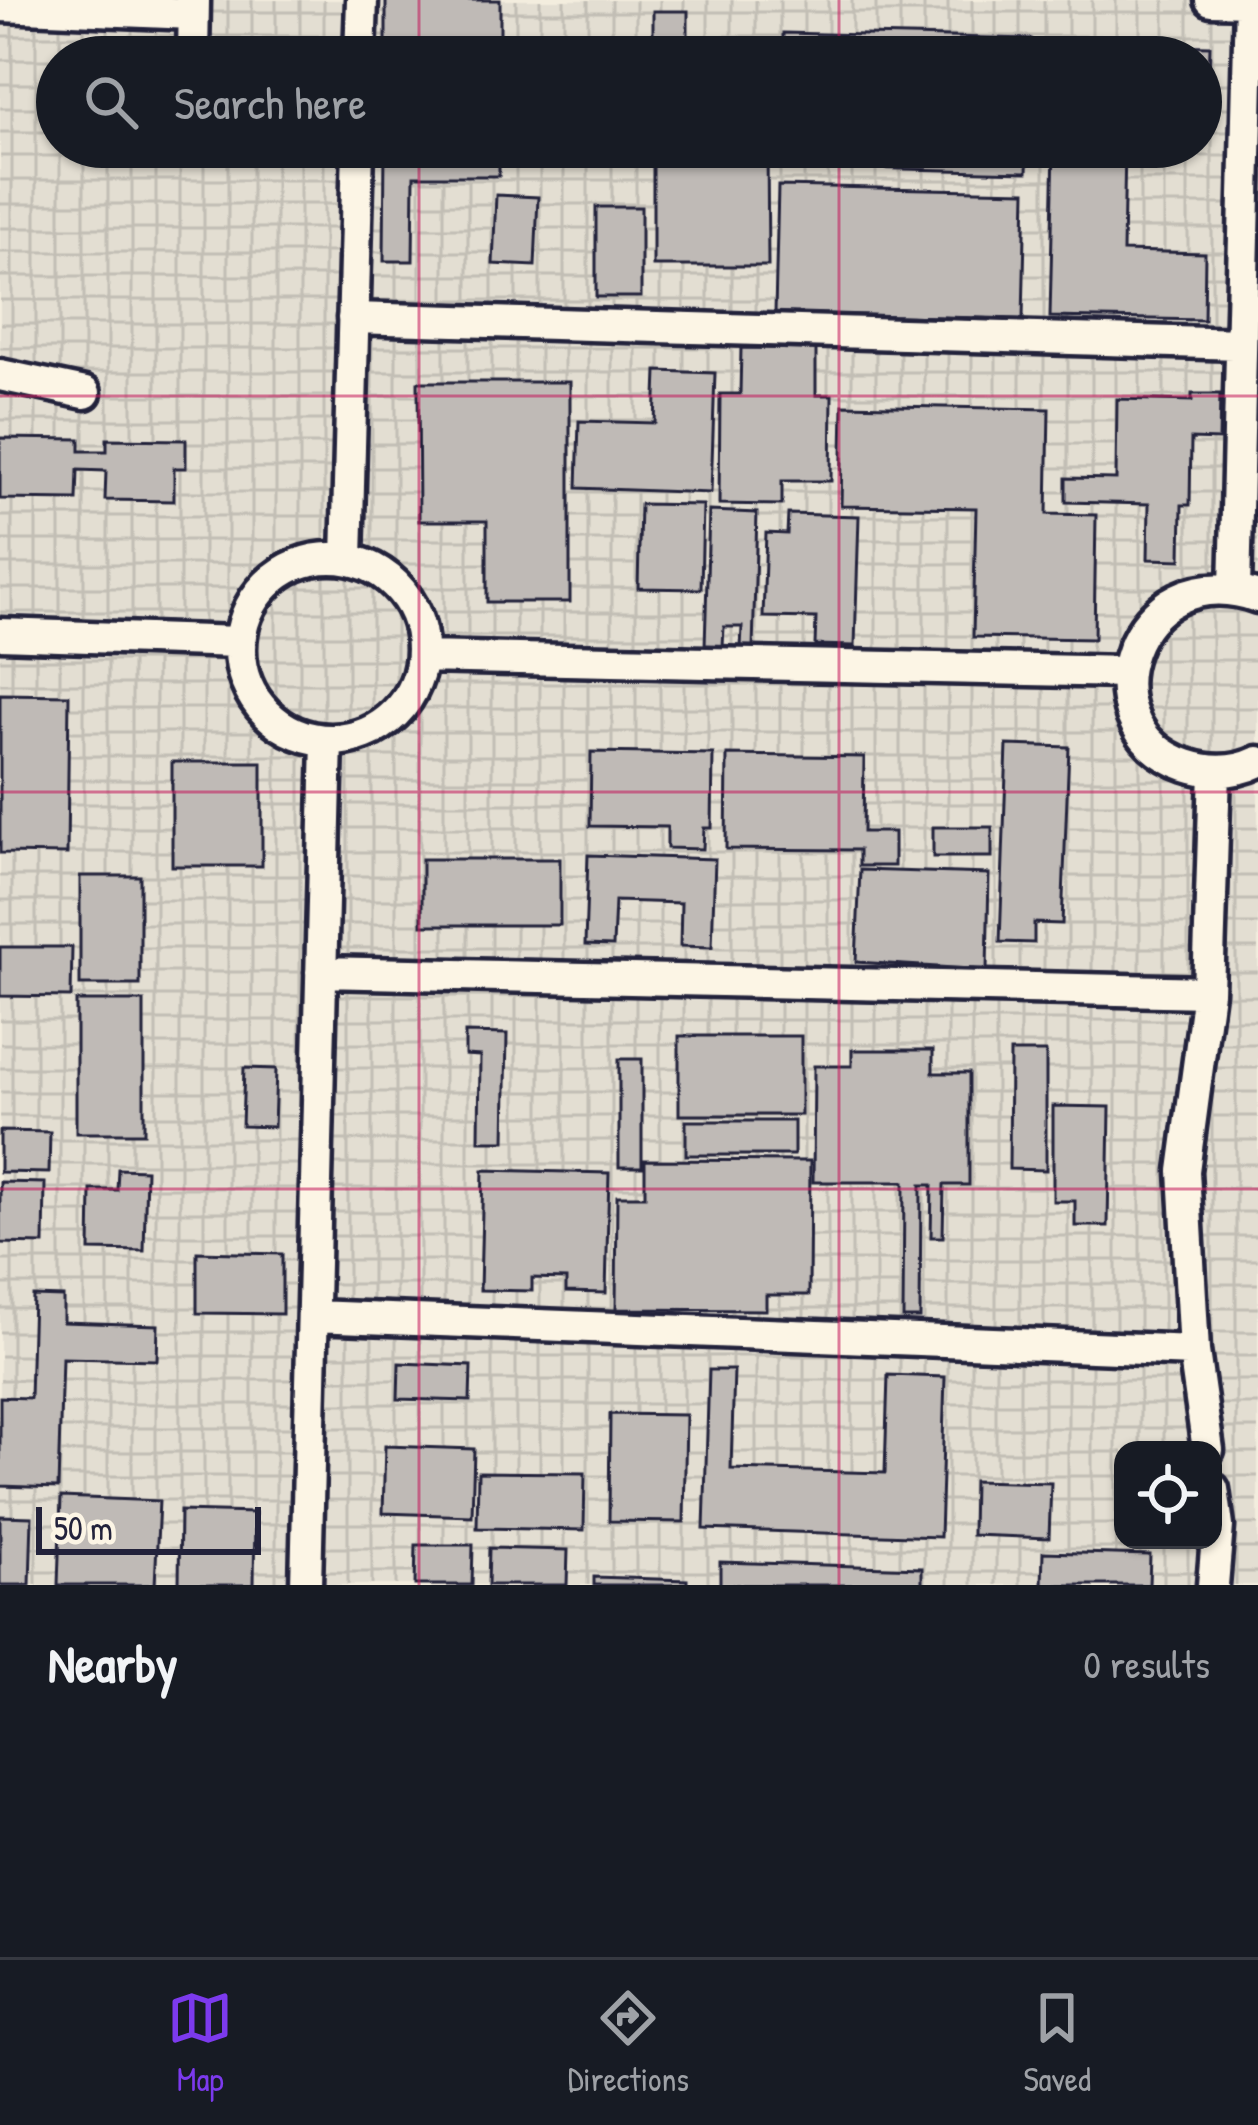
<!DOCTYPE html>
<html lang="en">
<head>
<meta charset="utf-8">
<style>
	body { margin:0; font-family:"Patrick Hand",sans-serif; background:#20242c; color:#f1f3f6 }
	.controls { position:absolute; right:36px; bottom:36px; display:grid; overflow:hidden; border-radius:24px; box-shadow:0 3px 9px #0004 }
	.controls button { width:108px; height:108px; display:grid; place-items:center; padding:0; border:0; border-bottom:3px solid #363941; background:#171b24; color:#f1f3f6; font:60px sans-serif }
	.scale { position:absolute; left:36px; bottom:30px; width:225px; box-sizing:border-box; padding-left:12px; border:6px solid #22223b; border-top:0; font-size:33px; line-height:42px; white-space:nowrap; color:#22223b; -webkit-text-stroke:9px #fcf5e5; paint-order:stroke }
	.list { margin:0; padding:0; list-style:none }
	h2 { display:flex; justify-content:space-between; align-items:center; height:156px; margin:0; padding:0 48px; font-size:51px }
	h2 small { font-size:39px; font-weight:400; color:#9ea1a6 }
	.icon { flex:none; width:66px; height:66px; fill:none; stroke:currentColor; stroke-width:2; stroke-linecap:round; stroke-linejoin:round }
	.map { position:relative; flex:none; width:1258px; height:1585px; overflow:hidden }
	.search { position:absolute; background:#171b24; box-shadow:0 3px 9px #0004; left:36px; right:36px; top:36px; height:132px; display:flex; align-items:center; gap:30px; box-sizing:border-box; padding:0 42px; border-radius:66px; color:#9ea1a6; font-size:45px }
	.sheet { height:372px; background:#171b24 }
	nav { display:flex; justify-content:space-around; align-items:center; box-sizing:border-box; height:168px; border-top:3px solid #363941; background:#171b24; font-size:33px; color:#9ea1a6 }
	nav a { display:grid; justify-items:center; gap:6px }
	nav .on { color:#7c3aed }
	.map>svg:first-child { display:block }
	.industrial { fill:url(#industrial-grid); fill-rule:evenodd }
	.building { fill:#bfbab6; stroke:#22223b; stroke-width:3 }
	.lines { fill:none; stroke-linecap:round; stroke-linejoin:round }
	.street-casing { stroke:#22223b; stroke-width:39 }
	.street { stroke:#fcf5e5; stroke-width:30 }
	.grid { fill:none; stroke:#c2185b; stroke-width:3; stroke-opacity:0.55 }
</style>
</head>
<body>
<div class="map">
<svg width="1258" height="1585" viewBox="0 0 1258 1585">
	<defs>
		<pattern id="industrial-grid" width="8" height="8" patternUnits="userSpaceOnUse" patternTransform="scale(3)"><rect width="8" height="8" fill="#e3ded2"/><path d="M0 4h8M4 0v8" fill="none" stroke="#c2beb5"/></pattern>
	</defs>
	<rect width="100%" height="100%" fill="#f3edde"/>
	<filter id="ink" filterUnits="userSpaceOnUse"><feTurbulence type="fractalNoise" baseFrequency=".00833" numOctaves="2"/><feDisplacementMap in="SourceGraphic" scale="24" xChannelSelector="R" yChannelSelector="G"/><feConvolveMatrix kernelMatrix="1 2 1 2 8 2 1 2 1" color-interpolation-filters="sRGB"/></filter>
	<g filter="url(#ink)">
		<!-- industrial -->
		<path class="industrial" d="M0,0H1258V1585H0ZM57,57H1201V147H57ZM1123,1450H1213V1540H1123Z"/>
		<!-- building -->
		<path class="building" d="M386,0H500V57H386Z
			M653,11H688V57H653Z
			M783,33L1031,39L1030,57H783Z
			M1117,44L1210,46L1208,109H1201V57H1117Z
			M385,147H499V176H414L413,261H384Z
			M653,147H767L768,266H653Z
			M781,147H1028L1027,172L780,166Z
			M1054,147H1125L1123,251L1205,253L1204,320L1050,317Z
			M778,186L1026,191L1023,319L775,313Z
			M496,195L538,197L535,266L493,264Z
			M596,207H641V297H596Z
			M741,348L816,349V395H832L831,481H782V505L719,504L720,394H740Z
			M657,371L715,373L711,493L577,488L579,421L655,423Z
			M418,382H570V602H487V521H419Z
			M1192,394H1220L1219,440L1191,439L1190,505H1182L1181,560L1148,559L1149,504L1066,502V478L1116,479L1117,399L1192,401Z
			M843,405L1049,409L1047,514L1096,515L1094,639L973,637L976,508L841,506Z
			M0,438L80,439V451H107V439L186,440V468H174V501L105,500L106,471L78,470L77,500L0,499Z
			M640,504L703,505L701,589L638,588Z
			M709,511L757,513L753,648H741L742,627H724L723,647H705Z
			M788,514L859,516L855,646L815,645L816,618L763,617L766,533L787,534Z
			M0,694L69,695L67,854L0,853Z
			M1007,745L1069,747L1062,924L1034,923V943L1000,942Z
			M591,752L713,754L712,828H704L703,849L667,848V827L590,826Z
			M727,755L864,757L863,832H894V866H859V850L726,849Z
			M172,762H262V866H172Z
			M933,827H992V857H933Z
			M588,855L715,859L712,947L680,946L681,903L615,901L613,946L585,945Z
			M422,859H560V925H422Z
			M860,870L989,874L987,970L856,962Z
			M80,876H140V985H80Z
			M0,947H72L71,997L0,996Z
			M76,1001H144V1133H76Z
			M465,1033L507,1034L505,1141H479L480,1056L465,1055Z
			M679,1036H801V1115H679Z
			M852,1050H933V1073H969V1185H944L943,1237H931L932,1185H921L920,1318H903L904,1182H813L814,1066H852Z
			M1010,1052H1046V1170L1009,1169Z
			M619,1059H642V1167H619Z
			M244,1068L276,1069L274,1127L242,1126Z
			M1053,1106L1110,1107L1108,1226H1075V1201H1053Z
			M686,1121H794V1155H686Z
			M0,1131L50,1132L49,1173L0,1172Z
			M645,1160L810,1161L809,1295H766V1310L616,1309L617,1196H645Z
			M118,1169L146,1170L144,1251L90,1250L91,1190H117Z
			M483,1170L609,1173L606,1293L566,1292V1279L532,1278V1291L480,1290Z
			M0,1182L45,1183L44,1244L0,1243Z
			M197,1252L282,1254V1314L197,1313Z
			M33,1296L63,1297V1322L158,1325L157,1360L62,1358L58,1488L0,1486V1397L30,1398Z
			M399,1363L471,1366L470,1401L398,1399Z
			M709,1370H734L731,1469L885,1473L888,1375L945,1377L940,1537L704,1529Z
			M610,1414L686,1415L684,1522L609,1521Z
			M385,1446L474,1449L472,1516L383,1513Z
			M478,1472L585,1473L584,1530L477,1528Z
			M973,1481L1051,1483L1049,1538L972,1535Z
			M61,1497L159,1501L155,1585H58Z
			M180,1511L255,1513L254,1585H179Z
			M0,1516L32,1517L30,1585H0Z
			M416,1545H473L472,1585H415Z
			M489,1548L568,1550L567,1585H488Z
			M1043,1552L1150,1555L1149,1585H1042Z
			M720,1562L922,1568V1585H720Z
			M594,1577L687,1580V1585H594Z"/>
		<g class="lines">
			<!-- street casing -->
			<g class="street-casing">
				<path id="street" d="M1211,0L1250,1
					M0,6L193,14
					M193,57L194,0
					M360,57L362,0
					M353,318L1241,344
					M0,375L85,393
					M240 649a91 91 0 1 1 182 0a91 91 0 1 1-182 0Z
					M347,559L358,147
					M1235,589L1250,0
					M1258,597C1131,552 1075,727 1186,765C1210,773 1235,773 1258,762
					M0,634L238,642
					M423,657L1126,672
					M321,972L1208,992
					M313,1316L1194,1351
					M1208,1450L1194,1351L1184,1171L1208,992L1215,771
					M1213,1489L1218,1526L1213,1585
					M306,1585L327,740"/>
			</g>
			<!-- street -->
			<use href="#street" class="street"/>
		</g>
	</g>
	<!-- grid -->
	<path class="grid" d="M419,0V57M839,0V57M419,147V1585M839,147V1585M0,396H1258M0,792H1258M0,1189H1258"/>
</svg>
<div class="controls">
<button><svg class="icon" aria-label="locate" viewBox="0 0 24 24"><circle cx="12" cy="12" r="6"/><path d="M12 2v4M12 18v4M2 12h4M18 12h4"/></svg></button>
</div>
<div class="scale">50 m</div>
<div class="search"><svg class="icon" aria-label="search" viewBox="0 0 24 24"><circle cx="10" cy="10" r="6"/><path d="M15 15l6 6"/></svg>Search here</div>
</div>
<section class="sheet">
<h2>Nearby<small>0 results</small></h2>
<ul class="list">
</ul>
</section>
<nav>
<a class="on"><svg class="icon" aria-label="map" viewBox="0 0 24 24"><path d="M3 6l6-2 6 2 6-2v14l-6 2-6-2-6 2zM9 4v14M15 6v14"/></svg>Map</a>
<a><svg class="icon" aria-label="directions" viewBox="0 0 24 24"><path d="M12 3l9 9-9 9-9-9zM9 14v-3h6M13 9l2 2-2 2"/></svg>Directions</a>
<a><svg class="icon" aria-label="saved" viewBox="0 0 24 24"><path d="M7 4h10v16l-5-4-5 4z"/></svg>Saved</a>
</nav>
</body>
</html>
